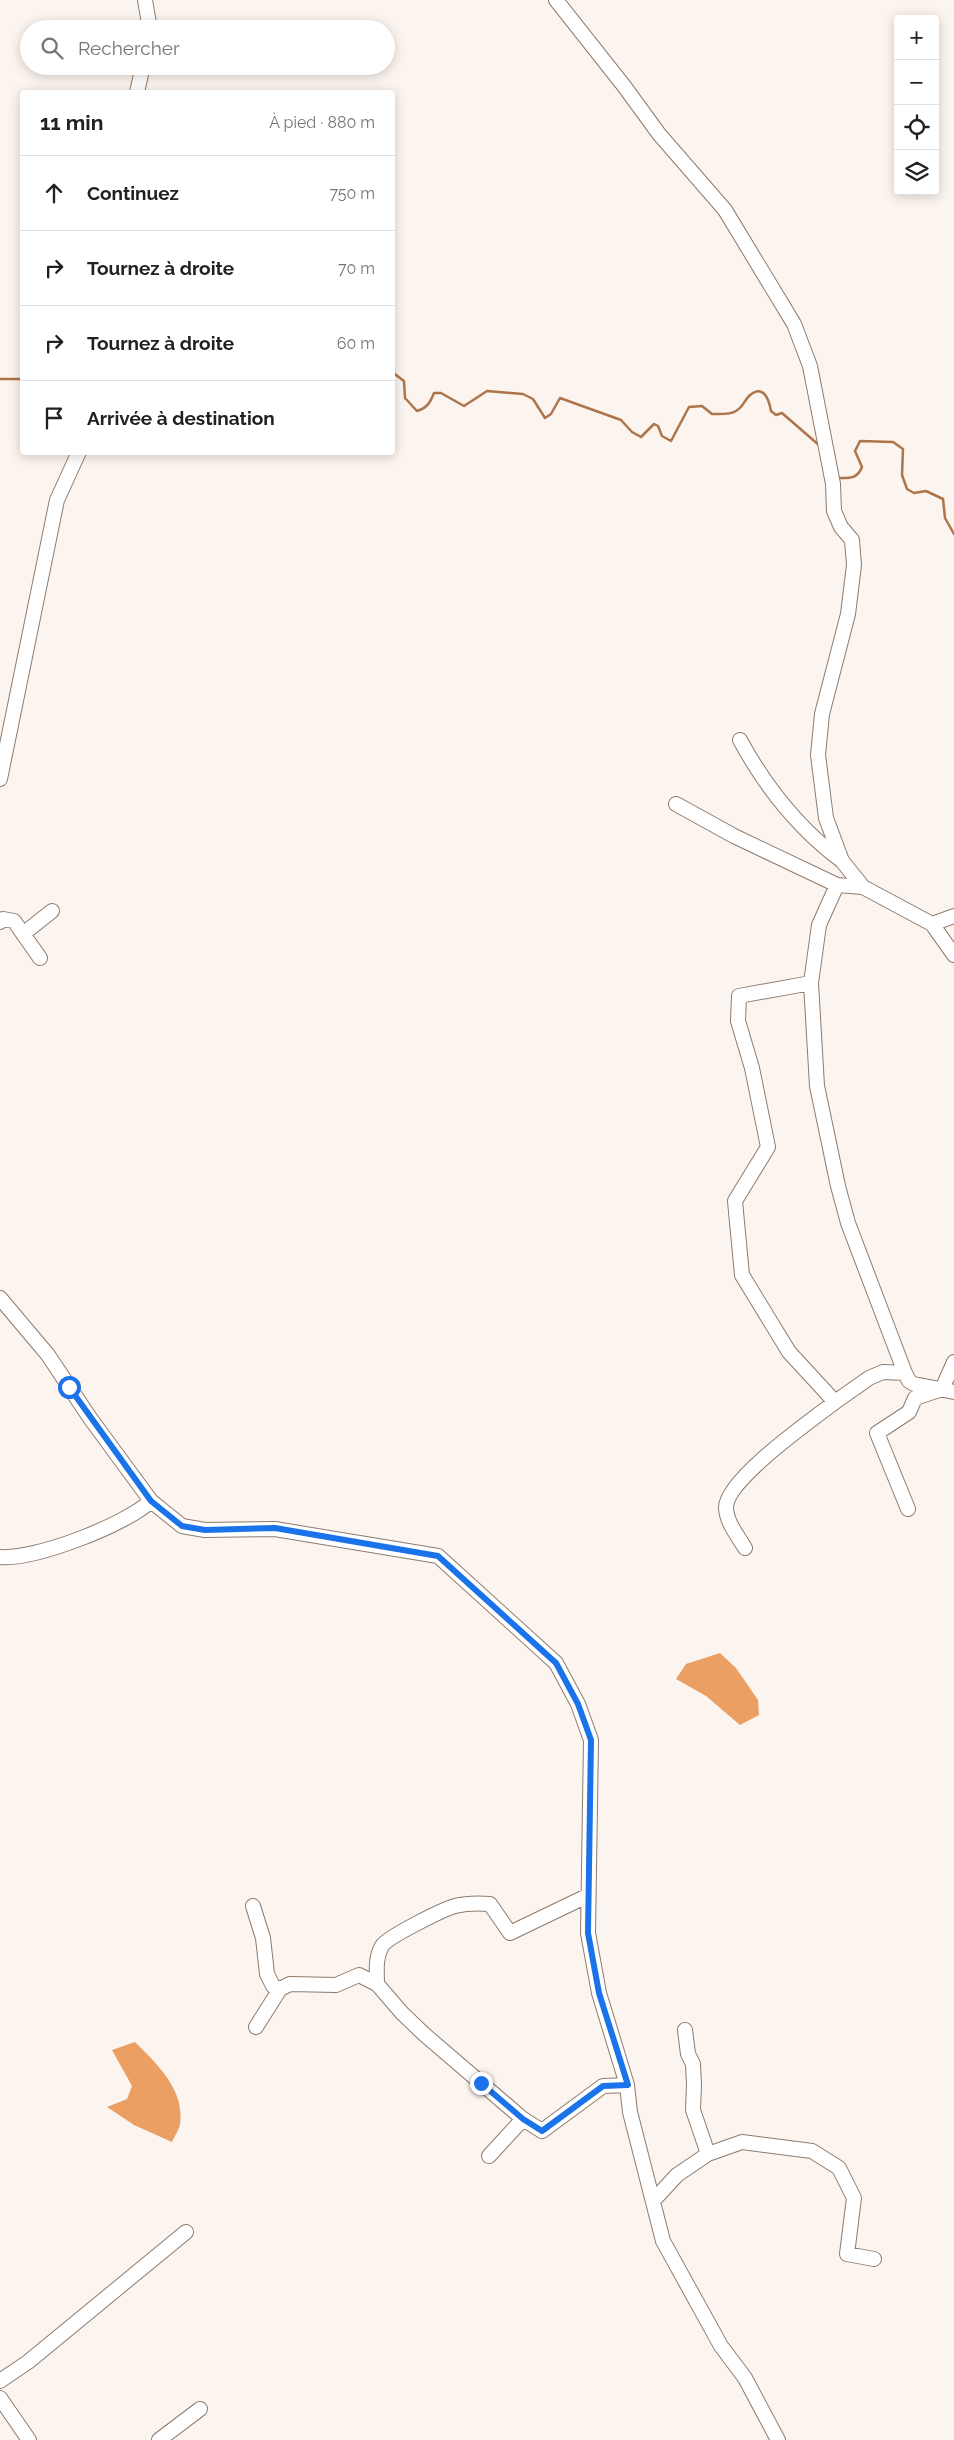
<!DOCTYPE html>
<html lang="fr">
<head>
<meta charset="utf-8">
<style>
	body { margin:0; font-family:Raleway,sans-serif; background:#f2f2f2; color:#202124 }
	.controls { position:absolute; right:15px; top:15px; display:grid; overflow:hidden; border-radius:5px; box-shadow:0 2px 12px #0003 }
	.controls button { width:45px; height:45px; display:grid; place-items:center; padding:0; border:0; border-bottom:1px solid #e0e0e0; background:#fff; color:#202124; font:25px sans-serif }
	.stop { position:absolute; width:15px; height:15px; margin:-11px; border:4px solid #1a73e8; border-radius:50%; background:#fff }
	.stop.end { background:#1a73e8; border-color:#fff; box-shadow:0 1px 5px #0008 }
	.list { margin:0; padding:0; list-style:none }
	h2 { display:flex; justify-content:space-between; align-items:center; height:65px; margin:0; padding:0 20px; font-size:21px }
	h2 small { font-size:16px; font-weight:400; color:#757577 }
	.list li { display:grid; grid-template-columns:32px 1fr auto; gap:15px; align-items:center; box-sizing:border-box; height:75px; padding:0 20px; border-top:1px solid #e0e0e0 }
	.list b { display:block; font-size:19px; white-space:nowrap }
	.list em { font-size:16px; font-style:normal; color:#757577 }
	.icon { flex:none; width:28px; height:28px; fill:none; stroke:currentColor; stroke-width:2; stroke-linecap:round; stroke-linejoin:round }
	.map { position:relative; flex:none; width:954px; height:2440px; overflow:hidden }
	.search { position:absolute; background:#fff; box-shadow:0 2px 12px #0003; left:20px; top:20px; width:375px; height:55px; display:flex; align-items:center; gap:12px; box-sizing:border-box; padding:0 18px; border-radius:28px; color:#757577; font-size:19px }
	.panel { position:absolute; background:#fff; box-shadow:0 2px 12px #0003; left:20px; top:90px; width:375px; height:365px; border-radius:5px }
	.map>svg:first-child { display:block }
	.forest { fill:#ec9f63 }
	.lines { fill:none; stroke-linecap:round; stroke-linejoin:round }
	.stream { stroke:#ae754a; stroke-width:2.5 }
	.minor-casing { stroke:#8e7b6d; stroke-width:16 }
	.minor { stroke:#fff; stroke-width:14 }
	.route { stroke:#1a73e8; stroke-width:6 }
</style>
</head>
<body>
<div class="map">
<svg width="954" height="2440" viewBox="0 0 954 2440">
	<rect width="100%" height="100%" fill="#fcf4ee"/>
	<!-- forest -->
	<path class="forest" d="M720,1653L736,1668L758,1700L759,1715L740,1725L706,1696L676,1679L686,1664Z
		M135,2042C157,2064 185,2090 180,2124C179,2130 174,2137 172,2142L134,2125L107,2107L127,2099L132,2086L112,2050Z"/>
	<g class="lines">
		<!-- stream -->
		<path class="stream" d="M392,372L404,381L405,398L417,411C427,408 430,403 434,393H441L464,406L487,391L523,394L533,399L545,418L551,414L560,398L621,420L632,432L641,437L654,424L658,426L662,436L671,441L689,407L702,406L712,414C719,414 730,415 736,411C743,407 744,401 749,396C763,383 769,399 771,411L776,415L782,413L820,446
			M0,379H22
			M836,478C848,478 857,480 862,467L855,451L860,441L893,442L903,449L902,475L907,489L914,493L926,491L943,499L945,518L954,534"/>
		<!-- minor casing -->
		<g class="minor-casing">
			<path id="minor" d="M145,0L150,29
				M556,0L624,86L659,134L725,210L794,324L810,366L833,484L834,511L841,527L852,540L854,565L848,614L822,714L818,755L826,818L842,861L863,887L932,924L954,955
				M137,92L143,66
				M740,740C765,786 799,829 842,861
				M0,779L57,500L79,452
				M676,804L734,836L837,885L863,887
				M0,922L3,919L14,921L40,958
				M932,924L954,916
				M23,934L52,911
				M811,983L739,996L738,1021L752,1068L768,1147L735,1201L742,1275L789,1352L835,1402L869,1378L883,1372L905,1373L848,1223L838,1186L817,1086L811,983L819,925L837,885
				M0,1298L48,1355L90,1418L151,1501L182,1526L205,1530L275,1529L438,1556L556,1663L578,1704L591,1740L588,1933L599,1993L627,2085L630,2112L663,2241L721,2346L745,2378L778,2440
				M905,1373L909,1381L914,1384L954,1392
				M908,1509L877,1433L909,1412L915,1398L942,1389L954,1362
				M745,1548C738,1536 726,1522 726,1507C727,1479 812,1420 835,1402
				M0,1557C35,1560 125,1525 151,1501
				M253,1906L263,1938L267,1974L273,1986L280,1989
				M377,1984C377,1971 375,1958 382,1946C387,1937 444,1909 455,1906C467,1903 479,1903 490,1904L510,1933L587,1896
				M256,2027L280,1989L290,1984L336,1985L359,1975L377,1984L402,2013L425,2035L523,2119L542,2131L603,2086L627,2085
				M685,2030L688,2054L693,2064L694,2085L693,2110L708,2154
				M489,2156L523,2119
				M653,2201L677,2175L708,2154L742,2142L812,2151L839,2168L854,2198L847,2254L874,2259
				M0,2381L28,2362L186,2232
				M0,2398L29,2440
				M159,2440L200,2409"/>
		</g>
		<!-- minor -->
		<use href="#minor" class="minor"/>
	</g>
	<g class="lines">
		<!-- route -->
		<path class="route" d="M69,1387L151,1501L182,1526L205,1530L275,1528L438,1556L556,1663L578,1704L591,1740L588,1933L599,1993L628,2085L603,2086L542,2131L523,2119L481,2083"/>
	</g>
</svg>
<div class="controls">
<button>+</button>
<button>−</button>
<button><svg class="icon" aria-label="locate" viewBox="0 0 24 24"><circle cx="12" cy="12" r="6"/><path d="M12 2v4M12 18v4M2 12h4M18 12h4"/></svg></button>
<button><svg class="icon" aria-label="layers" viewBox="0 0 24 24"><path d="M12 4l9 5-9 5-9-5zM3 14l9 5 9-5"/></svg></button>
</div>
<div class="stop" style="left:69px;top:1387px"></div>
<div class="stop end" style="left:481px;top:2083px"></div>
<div class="search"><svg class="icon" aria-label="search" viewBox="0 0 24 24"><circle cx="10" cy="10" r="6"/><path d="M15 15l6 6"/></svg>Rechercher</div>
<section class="panel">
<h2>11 min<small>À pied · 880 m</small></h2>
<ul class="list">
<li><svg class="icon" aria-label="ahead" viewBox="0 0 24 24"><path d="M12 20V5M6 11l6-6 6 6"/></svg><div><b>Continuez</b></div><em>750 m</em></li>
<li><svg class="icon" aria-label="right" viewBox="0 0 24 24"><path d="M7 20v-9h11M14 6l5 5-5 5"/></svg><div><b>Tournez à droite</b></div><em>70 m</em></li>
<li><svg class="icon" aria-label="right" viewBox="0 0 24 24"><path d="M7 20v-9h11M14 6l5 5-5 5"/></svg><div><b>Tournez à droite</b></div><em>60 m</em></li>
<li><svg class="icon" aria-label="arrive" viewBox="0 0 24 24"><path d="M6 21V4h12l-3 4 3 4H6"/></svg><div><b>Arrivée à destination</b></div></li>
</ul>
</section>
</div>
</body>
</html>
